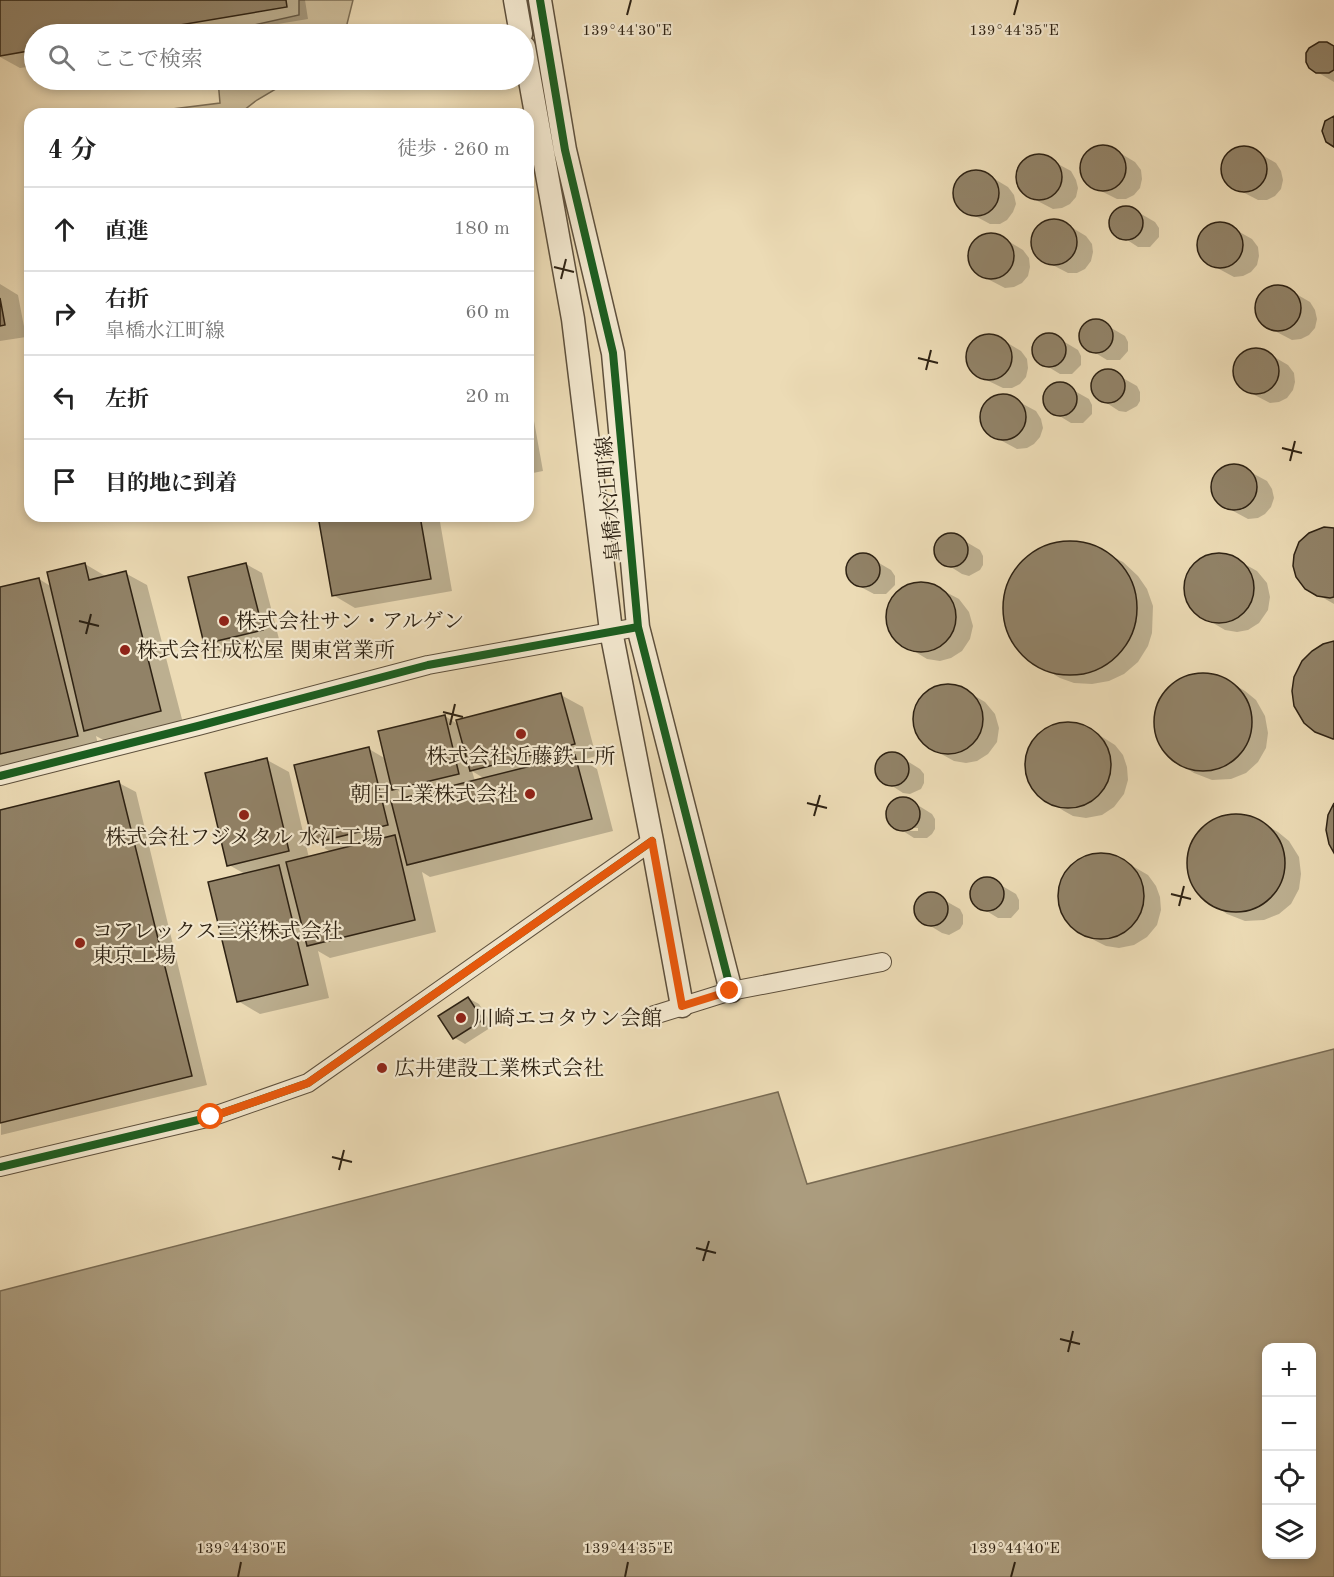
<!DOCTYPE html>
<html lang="ja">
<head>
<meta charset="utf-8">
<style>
	body { margin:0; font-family:"Old Standard TT","Noto Serif JP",serif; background:#f2f2f2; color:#222 }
	.controls { position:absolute; right:18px; bottom:18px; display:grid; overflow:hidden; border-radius:12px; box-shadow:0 3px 9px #0003 }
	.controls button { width:54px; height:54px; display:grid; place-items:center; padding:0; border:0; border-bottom:2px solid #e0e0e0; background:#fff; color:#222; font:30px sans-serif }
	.stop { position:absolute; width:18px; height:18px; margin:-14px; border:4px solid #ea580c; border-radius:50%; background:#fff }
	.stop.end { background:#ea580c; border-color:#fff; box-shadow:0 2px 6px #0008 }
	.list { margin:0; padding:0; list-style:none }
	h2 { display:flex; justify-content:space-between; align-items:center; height:78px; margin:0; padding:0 24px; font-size:26px }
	h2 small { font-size:20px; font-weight:400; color:#767676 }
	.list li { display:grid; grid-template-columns:39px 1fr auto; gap:18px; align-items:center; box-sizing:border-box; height:84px; padding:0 24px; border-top:2px solid #e0e0e0 }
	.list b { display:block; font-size:22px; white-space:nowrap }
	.list p { margin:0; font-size:20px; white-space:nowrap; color:#767676 }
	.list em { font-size:20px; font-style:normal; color:#767676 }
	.icon { flex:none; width:33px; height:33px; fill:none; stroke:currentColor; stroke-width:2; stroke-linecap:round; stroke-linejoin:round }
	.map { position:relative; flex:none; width:1334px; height:1577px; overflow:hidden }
	.search { position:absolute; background:#fff; box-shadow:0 3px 9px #0003; left:24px; top:24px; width:510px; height:66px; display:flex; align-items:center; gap:15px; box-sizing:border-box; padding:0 21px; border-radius:33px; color:#767676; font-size:22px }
	.panel { position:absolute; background:#fff; box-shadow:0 3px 9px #0003; left:24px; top:108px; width:510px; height:414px; border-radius:18px }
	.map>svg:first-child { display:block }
	.green { fill:#ccbc99; stroke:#7d6f56; stroke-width:1.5 }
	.water { fill:#ab9c7e; stroke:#796b53; stroke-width:1.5; fill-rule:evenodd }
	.shadow { fill:#0003; fill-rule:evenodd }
	.building { fill:#918267; stroke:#2e2213; stroke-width:1.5 }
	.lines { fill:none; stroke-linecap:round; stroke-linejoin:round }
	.minor-casing { stroke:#5e503c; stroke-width:20 }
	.tertiary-casing { stroke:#5e503c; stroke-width:25 }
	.minor { stroke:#f3e8cf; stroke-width:18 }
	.tertiary { stroke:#f3e8cf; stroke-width:22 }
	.cycleway-casing { stroke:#f3e8cf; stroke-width:11 }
	.cycleway { stroke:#1b5e20; stroke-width:8 }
	.route { stroke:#ea580c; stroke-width:8 }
	.ticks { fill:none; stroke:#2e2213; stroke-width:2 }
	.poi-dot { fill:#8f2418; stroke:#f3e8cf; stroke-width:2 }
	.labels { text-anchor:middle; stroke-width:4.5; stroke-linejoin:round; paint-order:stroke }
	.street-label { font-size:21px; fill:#2e2213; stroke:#f3e8cf }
	.poi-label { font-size:21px; fill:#2e2213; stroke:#f3e8cf; text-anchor:start }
	.ticks-label { font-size:15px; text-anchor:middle; fill:#2e2213; stroke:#f3e8cf; stroke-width:4.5; stroke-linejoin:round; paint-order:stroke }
</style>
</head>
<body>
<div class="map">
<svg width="1334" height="1577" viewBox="0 0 1334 1577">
	<rect width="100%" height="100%" fill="#ecdbb5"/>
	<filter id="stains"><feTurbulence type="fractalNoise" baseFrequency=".00333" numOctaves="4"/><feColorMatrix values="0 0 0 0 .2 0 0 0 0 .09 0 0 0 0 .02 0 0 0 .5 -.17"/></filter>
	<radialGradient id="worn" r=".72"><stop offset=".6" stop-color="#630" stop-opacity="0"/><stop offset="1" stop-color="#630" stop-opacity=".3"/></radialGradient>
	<!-- green -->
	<path class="green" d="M299,0H353L345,32L342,34H214L299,15Z
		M218,80H291L257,100L239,114H132L220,103Z"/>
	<!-- water -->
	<path class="water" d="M1334,1049V1577H0V1291L778,1092L807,1184ZM1266,1348H1312V1554H1266Z"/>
	<!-- shadow -->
	<path class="shadow" d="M0,0H305L308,19L218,34H34V66L20,68L0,57Z
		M1334,48V82L1317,72Z
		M1102,146L1110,147L1135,162L1141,170L1142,179L1140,188L1134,195L1126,199H1117L1091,186L1084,178L1081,169L1087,154L1092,149Z
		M1242,147L1250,148L1276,163L1281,171L1283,180L1281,189L1275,196L1267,200H1258L1231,186L1225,179L1222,170L1223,162L1233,150Z
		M1037,156L1045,157L1071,171L1076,180L1078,188L1076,197L1070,204L1062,208L1053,209L1026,195L1019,187L1017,179L1018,171L1028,159Z
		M975,171L983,172L1008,187L1014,195L1016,204L1013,212L1007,220L1000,224H990L964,210L957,203L955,194L956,186L960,179L965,174Z
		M1123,208H1131L1155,222L1159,228V237L1150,247H1138L1115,232L1112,226V218L1118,210Z
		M1052,220L1061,221L1086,236L1092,244L1093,252L1091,261L1085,269L1077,273H1068L1041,259L1035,252L1032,243L1033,235L1043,223Z
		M1218,224L1227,225L1252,239L1258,247L1259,256L1257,265L1251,272L1243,276L1234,277L1208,263L1201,255L1198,247L1199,239L1209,227Z
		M989,235H998L1023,250L1029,258L1030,267L1028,276L1022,283L1014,287L1005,288L978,274L972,266L969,258L970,250L980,238Z
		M0,284L18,295L26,337L0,341Z
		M1276,287H1284L1310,302L1315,310L1317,319L1315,328L1309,335L1301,339L1292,340L1265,326L1258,318L1256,310L1257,301L1266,290Z
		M1101,322L1125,336L1128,342V351L1120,360H1107L1084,346L1081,340L1082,332L1088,324Z
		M987,335L996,336L1021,351L1027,359L1028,368L1026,377L1020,384L1012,388H1003L976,375L970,367L967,359L968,350L972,343L978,338Z
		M1046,335H1053L1078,350L1081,356V365L1072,374H1060L1037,360L1034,354V345L1041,337Z
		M1254,349L1262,350L1288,365L1294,373L1295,382L1293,390L1287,398L1279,402L1270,403L1243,389L1237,381L1234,372L1235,364L1245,352Z
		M1105,372H1112L1137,386L1140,392V401L1137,406L1126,412L1119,411L1096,396L1093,386L1096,377Z
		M1057,384L1064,385L1089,399L1092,405V414L1083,423H1071L1048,409L1045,403V394L1052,387Z
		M1002,395L1010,397L1036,411L1041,419L1043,428L1040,437L1034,444L1027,448L1017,449L991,435L984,427L982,418L983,411L992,398Z
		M528,418L534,421L543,471L528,474Z
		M1233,466L1241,467L1267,481L1272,489L1274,498L1271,507L1265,514L1258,518L1248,519L1222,505L1215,497L1213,489L1214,481L1223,469Z
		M319,516H439L452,591L355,608L333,595Z
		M1334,529V604L1306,588Z
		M948,535L956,536L980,550L983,556V565L980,570L969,576L962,574L940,560L936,549L939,541Z
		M1069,542L1088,544L1123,562L1138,576L1147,589L1153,606L1152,633L1148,646L1138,662L1124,674L1109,681L1092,684L1074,683L1060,678L1028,659L1018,648L1006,624L1005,597L1013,575L1032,554L1055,544Z
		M1214,554L1226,555L1239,561L1257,571L1267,583L1270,597L1268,610L1259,623L1248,630L1237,632L1225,630L1196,613L1188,602L1185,592L1186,581L1191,569L1200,560Z
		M867,556L891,570L895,576V585L886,594H874L857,585L848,574V565L854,558Z
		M85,564L107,577L125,573L147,585L183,723L107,742L96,736L99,748L0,771V588L39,579L52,587Z
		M246,564L262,573L279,639L222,653L206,643Z
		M917,583H928L942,590L959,599L969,612L973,626L970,639L962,651L951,658L940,661L927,659L899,642L890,631L887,620L888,609L893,597L902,588Z
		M1196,675H1211L1228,681L1245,691L1256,700L1265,716L1268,733L1266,748L1258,762L1246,773L1231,779L1212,780L1194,773L1177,763L1167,754L1157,737L1155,723L1157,709L1164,694L1174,684L1185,678Z
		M943,686H955L968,692L985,702L995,714L999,728L997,742L988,754L977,761L966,763L954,761L925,745L917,734L914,723V712L920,700L929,691Z
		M561,695L583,707L596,756L582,760L597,769L613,831L430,877L422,872L436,932L330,958L318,951L329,998L260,1014L238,1001L245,874L229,865L267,760L289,772L309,858L331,852L314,842L369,749L386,759L445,716L459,725ZM472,771L485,779L475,781ZM398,791L409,798L400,800Z
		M1069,723L1085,726L1115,745L1123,755L1127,767L1128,780L1124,794L1114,807L1102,815L1086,818L1073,816L1064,811L1038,794L1028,778L1026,766L1028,754L1033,743L1039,735L1057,725Z
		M889,754H896L920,769L924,774V783L921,789L910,794L903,793L880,778L877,768L880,760Z
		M119,783L136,792L207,1085L1,1135L0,812Z
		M900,799H908L932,814L935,819V829L932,834L927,838H914L892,824L888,818L889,809L895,801ZM903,828H918V831H903Z
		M1229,816H1244L1261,822L1278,832L1289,841L1299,857L1301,874L1299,889L1291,904L1279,914L1264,920L1245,921L1227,914L1200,895L1190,878L1188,865L1190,850L1197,835L1207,825L1219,819Z
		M1102,853L1117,857L1148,875L1156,886L1160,897L1161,910L1157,925L1147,937L1134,945L1119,948L1106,946L1096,941L1079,932L1065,918L1061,908L1059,896L1061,884L1065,873L1080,859Z
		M992,880L1016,894L1019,900V909L1011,918H998L975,904L973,898V890L979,882Z
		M928,894L935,895L960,909L963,915V924L960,929L949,935L942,933L919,919L916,908L919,900Z
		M468,998L479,1004L493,1026L465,1044L455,1038Z"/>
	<!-- building -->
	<path class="building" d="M0,0H286L287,7L126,34H34V50L0,56Z
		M1319,42H1327L1334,46V70L1329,73H1316L1309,68L1306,62V53L1309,48Z
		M1334,116V147L1326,142L1322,131L1325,121Z
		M1080 168a23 23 0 1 1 46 0a23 23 0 1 1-46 0Z
		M1221 169a23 23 0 1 1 46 0a23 23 0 1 1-46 0Z
		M1016 177a23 23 0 1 1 46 0a23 23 0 1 1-46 0Z
		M953 193a23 23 0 1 1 46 0a23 23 0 1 1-46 0Z
		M1109 223a17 17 0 1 1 34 0a17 17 0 1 1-34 0Z
		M1031 242a23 23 0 1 1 46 0a23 23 0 1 1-46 0Z
		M1197 245a23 23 0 1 1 46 0a23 23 0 1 1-46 0Z
		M968 256a23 23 0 1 1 46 0a23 23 0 1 1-46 0Z
		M1255 308a23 23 0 1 1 46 0a23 23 0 1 1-46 0Z
		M0,298L5,325L0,326Z
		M1079 336a17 17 0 1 1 34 0a17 17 0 1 1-34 0Z
		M1032 350a17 17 0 1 1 34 0a17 17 0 1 1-34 0Z
		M966 357a23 23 0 1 1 46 0a23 23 0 1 1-46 0Z
		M1233 371a23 23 0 1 1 46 0a23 23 0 1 1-46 0Z
		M1091 386a17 17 0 1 1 34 0a17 17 0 1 1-34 0Z
		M1043 399a17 17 0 1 1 34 0a17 17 0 1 1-34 0Z
		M980 417a23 23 0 1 1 46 0a23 23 0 1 1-46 0Z
		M1211 487a23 23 0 1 1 46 0a23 23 0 1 1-46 0Z
		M318,516H420L431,579L332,596Z
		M1324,527L1334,528V597L1330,598L1317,596L1305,589L1296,577L1293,566L1294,555L1299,542L1309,533Z
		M934 550a17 17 0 1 1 34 0a17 17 0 1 1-34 0Z
		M1003 608a67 67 0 1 1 134 0a67 67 0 1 1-134 0Z
		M1184 588a35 35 0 1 1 70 0a35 35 0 1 1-70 0Z
		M846 570a17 17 0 1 1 34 0a17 17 0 1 1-34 0Z
		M85,563L89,580L126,571L161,711L84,731L47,572Z
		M246,563L263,630L204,644L188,577Z
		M39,578L78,736L0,754V587Z
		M886 617a35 35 0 1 1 70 0a35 35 0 1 1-70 0Z
		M1334,641V739H1333L1315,732L1304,723L1294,706L1292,691L1294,677L1302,661L1312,651L1323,644Z
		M1154 722a49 49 0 1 1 98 0a49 49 0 1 1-98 0Z
		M913 719a35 35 0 1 1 70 0a35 35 0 1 1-70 0Z
		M561,693L575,744L470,771L456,720Z
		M445,715L459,774L392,790L378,731Z
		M1025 765a43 43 0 1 1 86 0a43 43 0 1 1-86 0Z
		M369,747L388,825L313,843L294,765Z
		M875 769a17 17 0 1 1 34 0a17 17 0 1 1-34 0Z
		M575,755L592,819L407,865L391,801Z
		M267,758L289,851L227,866L205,773Z
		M119,781L192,1076L0,1123V810Z
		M886 814a17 17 0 1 1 34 0a17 17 0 1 1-34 0Z
		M1334,803V853L1329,844L1326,830L1328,815Z
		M1187 863a49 49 0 1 1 98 0a49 49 0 1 1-98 0Z
		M395,835L415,920L307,946L286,862Z
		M1058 896a43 43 0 1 1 86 0a43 43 0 1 1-86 0Z
		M279,865L308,985L237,1002L208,882Z
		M970 894a17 17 0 1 1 34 0a17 17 0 1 1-34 0Z
		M914 909a17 17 0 1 1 34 0a17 17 0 1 1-34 0Z
		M468,997L483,1020L453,1039L438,1016Z"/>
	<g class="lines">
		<!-- minor casing -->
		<g class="minor-casing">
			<path id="minor" d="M0,776L198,726L428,665L638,627
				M651,1016L731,991L882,962
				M0,1167L211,1117L308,1083L652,841"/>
		</g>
		<!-- tertiary casing -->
		<g class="tertiary-casing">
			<path id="tertiary" d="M515,0L521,34
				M540,0L565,150L613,353L638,627L731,991
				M524,47L573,319L611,631L652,841L682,1006"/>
		</g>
		<!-- minor -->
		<use href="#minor" class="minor"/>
		<!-- tertiary -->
		<use href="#tertiary" class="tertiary"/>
		<!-- cycleway casing -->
		<g class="cycleway-casing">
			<path id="cycleway" d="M540,0L565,150L613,353L638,627L731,991
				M0,776L198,726L428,665L638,627
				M0,1167L211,1117L308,1083L652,841"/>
		</g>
		<!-- cycleway -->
		<use href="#cycleway" class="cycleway"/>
	</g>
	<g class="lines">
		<!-- route -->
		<path class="route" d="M211,1117L308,1083L652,841L682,1006L730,991"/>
	</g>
	<!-- ticks -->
	<path class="ticks" d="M627,15L631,0M1014,15L1018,0M554,267L574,272M561,279L566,259M918,358L938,363M926,370L931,350M1282,448L1302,453M1290,461L1295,441M79,621L99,626M86,634L91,614M443,712L463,717M450,725L455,704M807,803L827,808M814,816L820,795M1171,894L1191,899M1179,906L1184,886M332,1157L352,1162M339,1170L344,1150M696,1248L716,1253M703,1261L709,1241M1060,1339L1080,1344M1068,1352L1073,1331M238,1577L241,1562M625,1577L628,1562M1011,1577L1015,1562"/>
	<!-- markers -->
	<g class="poi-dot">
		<circle cx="224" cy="621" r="6"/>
		<circle cx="125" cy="650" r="6"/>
		<circle cx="521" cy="734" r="6"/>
		<circle cx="530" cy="794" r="6"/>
		<circle cx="244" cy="815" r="6"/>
		<circle cx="80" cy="943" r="6"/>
		<circle cx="461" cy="1018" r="6"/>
		<circle cx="382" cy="1068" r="6"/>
	</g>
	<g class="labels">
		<!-- street labels -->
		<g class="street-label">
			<text transform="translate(609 499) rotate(-95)" y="7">皐橋水江町線</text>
		</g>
		<!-- poi labels -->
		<g class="poi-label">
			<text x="236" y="628">株式会社サン・アルゲン</text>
			<text x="137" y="657">株式会社成松屋 関東営業所</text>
			<text x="521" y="763" text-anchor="middle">株式会社近藤鉄工所</text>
			<text x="518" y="801" text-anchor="end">朝日工業株式会社</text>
			<text x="244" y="844" text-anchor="middle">株式会社フジメタル 水江工場</text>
			<text x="92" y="938">コアレックス三栄株式会社<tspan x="92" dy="24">東京工場</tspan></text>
			<text x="473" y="1025">川崎エコタウン会館</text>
			<text x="394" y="1075">広井建設工業株式会社</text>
		</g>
	</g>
	<g class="ticks-label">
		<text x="627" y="35">139°44'30"E</text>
		<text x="1014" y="35">139°44'35"E</text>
		<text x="241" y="1553">139°44'30"E</text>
		<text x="628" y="1553">139°44'35"E</text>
		<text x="1015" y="1553">139°44'40"E</text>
	</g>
	<rect width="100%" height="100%" filter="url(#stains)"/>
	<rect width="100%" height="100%" fill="url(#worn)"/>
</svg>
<div class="controls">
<button>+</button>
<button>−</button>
<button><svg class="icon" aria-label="locate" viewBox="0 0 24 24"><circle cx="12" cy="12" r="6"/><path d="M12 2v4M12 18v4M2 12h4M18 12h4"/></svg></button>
<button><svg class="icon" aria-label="layers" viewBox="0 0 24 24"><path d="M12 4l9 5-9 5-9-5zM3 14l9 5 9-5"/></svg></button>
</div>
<div class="stop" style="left:211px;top:1117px"></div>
<div class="stop end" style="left:730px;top:991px"></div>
<div class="search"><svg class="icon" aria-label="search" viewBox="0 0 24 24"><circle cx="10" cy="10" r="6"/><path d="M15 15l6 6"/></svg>ここで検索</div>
<section class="panel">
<h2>4 分<small>徒歩 · 260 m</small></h2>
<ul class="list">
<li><svg class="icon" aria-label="ahead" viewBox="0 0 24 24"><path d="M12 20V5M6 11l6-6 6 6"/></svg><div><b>直進</b></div><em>180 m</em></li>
<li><svg class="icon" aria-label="right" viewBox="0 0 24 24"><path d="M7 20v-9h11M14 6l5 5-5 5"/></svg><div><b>右折</b><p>皐橋水江町線</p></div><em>60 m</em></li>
<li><svg class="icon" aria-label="left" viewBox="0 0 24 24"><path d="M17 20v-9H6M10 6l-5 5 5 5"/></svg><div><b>左折</b></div><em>20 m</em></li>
<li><svg class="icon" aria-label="arrive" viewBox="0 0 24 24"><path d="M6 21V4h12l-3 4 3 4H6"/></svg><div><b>目的地に到着</b></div></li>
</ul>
</section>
</div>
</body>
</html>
